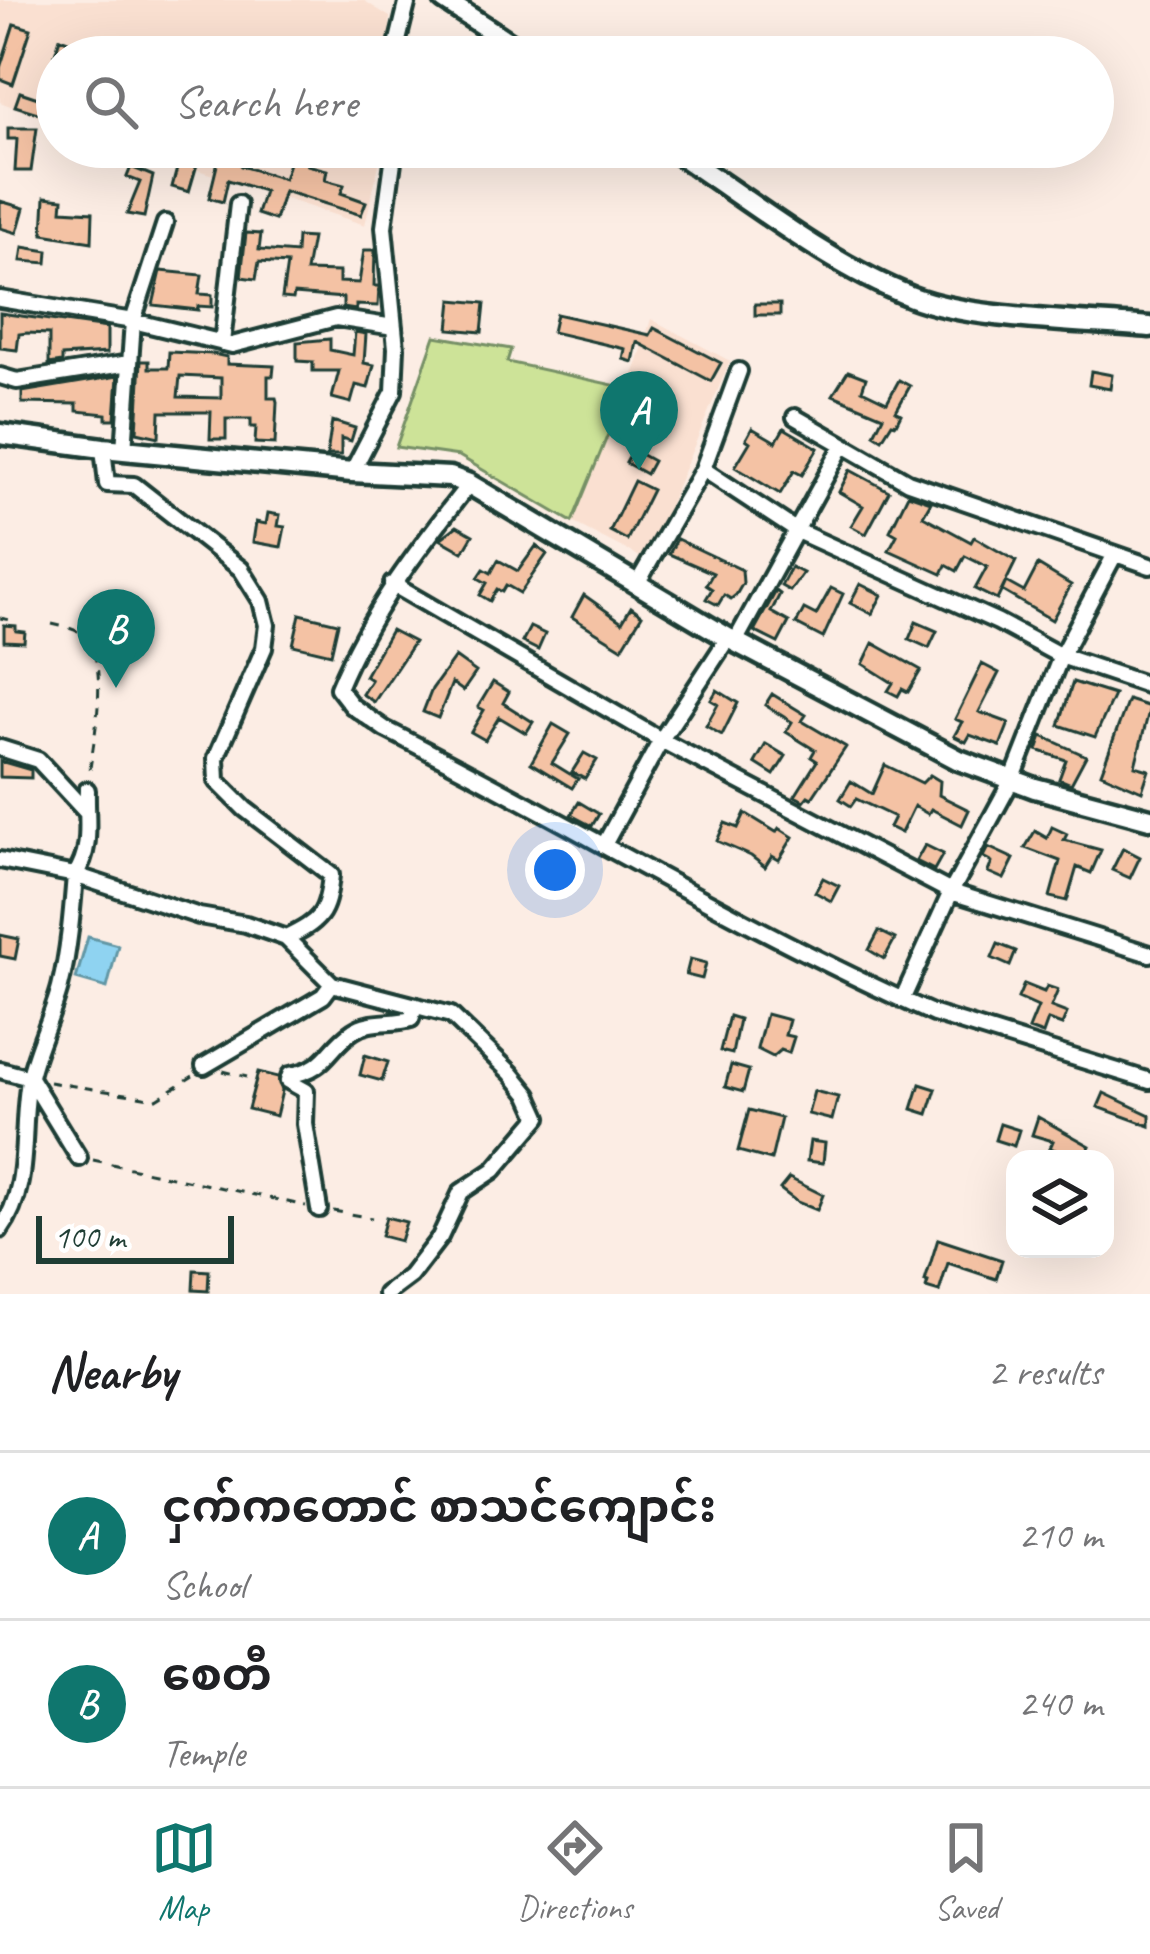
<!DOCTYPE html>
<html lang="en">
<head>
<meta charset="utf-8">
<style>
	body { margin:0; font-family:Caveat,"Noto Sans Myanmar",sans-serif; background:#f2f2f2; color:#202124 }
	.controls { position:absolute; right:36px; bottom:36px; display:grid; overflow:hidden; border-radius:24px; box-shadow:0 12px 48px #0002 }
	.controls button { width:108px; height:108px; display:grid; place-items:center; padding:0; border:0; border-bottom:3px solid #e0e0e0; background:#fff; color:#202124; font:60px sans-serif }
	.scale { position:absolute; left:36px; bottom:30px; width:198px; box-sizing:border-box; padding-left:12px; border:6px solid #1f3d34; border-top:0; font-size:33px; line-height:42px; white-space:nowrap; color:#1f3d34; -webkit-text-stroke:9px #fff; paint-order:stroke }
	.you { position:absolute; left:555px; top:870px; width:42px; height:42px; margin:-30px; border:9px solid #fff; border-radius:50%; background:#1a73e8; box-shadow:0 0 0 18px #1a73e833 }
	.badge { display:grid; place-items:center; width:78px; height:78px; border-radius:50%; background:#0f766e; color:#fff; font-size:39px; font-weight:700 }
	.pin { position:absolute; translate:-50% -99px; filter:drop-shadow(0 3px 6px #0008) }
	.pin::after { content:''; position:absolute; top:63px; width:42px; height:36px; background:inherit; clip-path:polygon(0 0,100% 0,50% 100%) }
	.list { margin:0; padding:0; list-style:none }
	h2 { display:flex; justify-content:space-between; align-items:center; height:156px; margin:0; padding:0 48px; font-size:51px }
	h2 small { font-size:39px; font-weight:400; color:#757577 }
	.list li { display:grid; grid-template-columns:78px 1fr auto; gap:36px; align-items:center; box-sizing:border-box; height:168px; padding:0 48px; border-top:3px solid #e0e0e0 }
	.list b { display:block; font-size:45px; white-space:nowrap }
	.list p { margin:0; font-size:39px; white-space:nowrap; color:#757577 }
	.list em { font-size:39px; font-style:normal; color:#757577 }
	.icon { flex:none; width:66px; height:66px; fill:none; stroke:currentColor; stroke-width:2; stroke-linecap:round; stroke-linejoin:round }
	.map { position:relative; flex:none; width:1150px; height:1294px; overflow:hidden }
	.search { position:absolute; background:#fff; box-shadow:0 12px 48px #0002; left:36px; right:36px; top:36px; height:132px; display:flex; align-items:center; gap:30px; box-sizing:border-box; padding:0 42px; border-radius:66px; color:#757577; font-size:45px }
	.sheet { height:492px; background:#fff }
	nav { display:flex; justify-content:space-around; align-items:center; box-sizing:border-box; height:168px; border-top:3px solid #e0e0e0; background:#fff; font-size:33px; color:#757577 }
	nav a { display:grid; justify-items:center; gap:6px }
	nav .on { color:#0f766e }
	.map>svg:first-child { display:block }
	.built { fill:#fae0d1 }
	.green { fill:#cde398; stroke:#769066; stroke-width:3 }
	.water { fill:#8fd3f1; stroke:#6297a5; stroke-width:3 }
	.building { fill:#f4c2a4; stroke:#1f3d34; stroke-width:3; fill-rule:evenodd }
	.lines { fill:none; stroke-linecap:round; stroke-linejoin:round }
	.minor-casing { stroke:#1f3d34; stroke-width:22 }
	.major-casing { stroke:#1f3d34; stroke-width:27 }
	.path { stroke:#1f3d34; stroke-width:3; stroke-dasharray:9 9; stroke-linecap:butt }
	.minor { stroke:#fff; stroke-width:14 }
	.major { stroke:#fff; stroke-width:18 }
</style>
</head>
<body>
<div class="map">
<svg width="1150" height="1294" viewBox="0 0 1150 1294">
	<rect width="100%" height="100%" fill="#fcede4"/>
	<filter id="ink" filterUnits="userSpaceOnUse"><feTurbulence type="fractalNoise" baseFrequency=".00833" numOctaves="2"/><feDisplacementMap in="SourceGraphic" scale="24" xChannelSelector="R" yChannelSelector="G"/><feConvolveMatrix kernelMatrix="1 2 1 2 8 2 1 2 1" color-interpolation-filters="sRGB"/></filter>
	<g filter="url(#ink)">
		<!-- built -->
		<path class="built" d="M0,0H363L390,17V57H57V124L0,102Z
			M128,147H383L365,225Z
			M651,319L730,361L646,560L572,522L638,362Z"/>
		<!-- green -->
		<path class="green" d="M435,336L511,349L507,362L627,388L572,522L459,456L396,447Z"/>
		<!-- water -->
		<path class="water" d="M88,937L118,945L107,988L76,979Z"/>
		<!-- building -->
		<path class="building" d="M14,24L31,29L13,84L0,79V68Z
			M60,38L110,57H57L54,118L15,106L20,92L41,99Z
			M8,128H37L31,171H15L17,139H8Z
			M177,147L201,151L189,192L172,187L179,161L173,159Z
			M229,147H246L241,166L284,179L293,150L310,156L307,165L327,170L325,180L344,185L341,193L366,202L361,215L284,191L275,220L257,214L264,191L228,180L223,202L209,198L219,157L225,158Z
			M131,167L153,176L144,217L127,214L140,182L127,177Z
			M45,197L63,199L62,210L93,212L92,242L43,234Z
			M0,201L24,208L17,233L0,228Z
			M246,233L261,234L259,250L296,253L297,237L312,238L306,271L339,272V282L359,283L364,250H375L374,286H379L378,306L356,305V310L343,308V298L294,294L293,299L282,298L287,264L259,262L256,279L241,277Z
			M23,247L48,251L47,263L21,261Z
			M161,271L202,275L199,294L212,295V307L198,306V310L153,305Z
			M452,300L485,303L482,332L449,329Z
			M755,304H780V315H755Z
			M0,313L107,328V353L62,356V362L49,364V334L27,333L19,334L17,350L0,348Z
			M556,314L650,335L654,328L721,363L711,381L637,342L633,362L623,359L625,349L552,332Z
			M355,332L366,334L364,363L374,365L368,388L356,385L351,403L332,398L339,371H313V362L297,361V342L330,339V350L353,355Z
			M169,352L213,354L227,357V364L274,366L273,376H268V398H276L277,402L275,444L255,443L256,427H251V419H226V439H210L211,412H160L159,437L137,432L141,361H149V368H168ZM180,376L221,378V398L178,397Z
			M848,371L866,378L862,390L887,402L899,380L910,386L896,411L901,414L896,424L892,423L882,439L874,434L883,416L833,395Z
			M1091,371L1112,375L1110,389L1089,385Z
			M118,376L115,419H106V414L77,411V404L22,403V392Z
			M332,421L355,428L351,441L341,438V455H327Z
			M752,428L776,442L784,428L818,448L802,475L794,471L780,494L735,467L750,442L746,439Z
			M633,450L653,461L646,474L626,463Z
			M850,470L889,491L866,534L851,526L863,506L839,492Z
			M634,481L652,490L627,540L610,531Z
			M908,494L931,502L923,516L971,542L974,537L1016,561L997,600L975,589L987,567L965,556L957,571L946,565L942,574L889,550L897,535L890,531Z
			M268,513L280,515L278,526L285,527L281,547L253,542L256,522L266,524Z
			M457,526L473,535L463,552L440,539Z
			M677,539L742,570L743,583L736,595L731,599L724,595L718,605L706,599L712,589L706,585L713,573L669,554Z
			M536,546L547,554L520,593L506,585L502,592L497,589L490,601L480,595L487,583L478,578L484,569L491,573L498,560L518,571Z
			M1038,565L1071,585L1052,620L1002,591L1006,582L1024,592Z
			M791,567L803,573L790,591L781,586Z
			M860,584L882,595L872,614L850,603Z
			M831,588L843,594L823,638L796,624L804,609L816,615Z
			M776,591L780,594L771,612L789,622L778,643L754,631Z
			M584,595L622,622L631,607L642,615L622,648L572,617Z
			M300,614L338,623L331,654L293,645Z
			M916,622L937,631L929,648L909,639Z
			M4,625L16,626V631L25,632L24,642L4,641Z
			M530,627L545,634L538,650L522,642Z
			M391,630L414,642L374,702L362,694L371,680L365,676Z
			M873,643L921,670L908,692L902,689L898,696L888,691L893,683L863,664Z
			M455,657L476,672L463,691L452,683L438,718L423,712L432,689Z
			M982,664L999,673L979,712L1009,723L1000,746L970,735L966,742L954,736L962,722L955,719Z
			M493,682L509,692L503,703L533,722L526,733L499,717L485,740L471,732L484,710L478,707Z
			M1073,682L1114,695L1095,737L1059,725Z
			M717,690L738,703L722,735L706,726L718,704L711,700Z
			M772,694L806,715L802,721L846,747L812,798L808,796L804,801L795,796L817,761L811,757L815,750L786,732L792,722L765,705Z
			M1128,700L1150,707L1135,766L1149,770L1142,791L1101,773Z
			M553,724L570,734L552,763L578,779L572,788L531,763Z
			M1042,736L1086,756L1071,784L1059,779L1066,760L1037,750Z
			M766,744L786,756L774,775L755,763Z
			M584,753L597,760L585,779L572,772Z
			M0,761L31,770V778L0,777Z
			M885,765L922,783L930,775L940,781L939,795L969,810L962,825L931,809L928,814L914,806L901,833L889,827L894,817L856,799L851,806L840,799L851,781L872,794Z
			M579,802L599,814L592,826L571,815Z
			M745,813L776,832L779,828L793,837L779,860L772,856L765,867L751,856L717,841L725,823L738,828Z
			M1052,827L1067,834L1064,840L1101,850L1091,873L1077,867L1067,901L1050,897L1060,861L1025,848L1035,831L1047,838Z
			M925,845L943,854L934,870L916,861Z
			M988,847L1014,859L1004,879L988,872L992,862L983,857Z
			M1123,848L1140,857L1130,878L1112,870Z
			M823,878L839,886L831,901L815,892Z
			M879,931L895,939L884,959L869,950Z
			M0,935L19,939L15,959L0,956Z
			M998,944L1016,951L1010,966L992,958Z
			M690,959L706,963L702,979L686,975Z
			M1024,984L1044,992L1047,986L1058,990L1051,1007L1067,1013L1062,1025L1048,1020L1043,1034L1029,1029L1038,1007L1018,998Z
			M766,1014L789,1020L785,1035L794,1037L789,1053L781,1050L773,1057L757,1049Z
			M729,1016L739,1019L732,1054L720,1051Z
			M365,1055L388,1062L382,1081L360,1075Z
			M731,1065L749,1070L743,1092L725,1087Z
			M258,1072L278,1077L282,1091L276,1116L248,1109Z
			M920,1084L936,1089L928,1114L912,1109Z
			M814,1091L838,1097L832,1120L808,1114Z
			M1104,1093L1150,1115V1126L1098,1107Z
			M749,1110L781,1118L771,1160L738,1151Z
			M1038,1117L1090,1146L1084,1159H1064L1066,1154L1050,1148L1053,1141L1032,1135Z
			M1000,1124L1019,1130L1014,1146L995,1140Z
			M810,1141L825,1143L823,1163L807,1161Z
			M789,1178L823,1195L817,1210L797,1202L780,1189Z
			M386,1217L406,1222L400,1241L381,1236Z
			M938,1239L1002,1260L996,1279L948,1263L939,1292L926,1288L928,1282L925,1281Z
			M194,1270L209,1271L208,1291L193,1290Z"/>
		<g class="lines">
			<!-- minor casing -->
			<g class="minor-casing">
				<path id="minor" d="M394,57L408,0
					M0,299L133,321L232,345L336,318L394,327
					M222,343L238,204
					M0,376L17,381L129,363
					M795,417L908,482L1150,566
					M103,448L107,484L134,485L241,569L261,601L267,625L264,648L216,758L217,781L245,809L331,875C327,915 320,921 286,938
					M124,450L133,321L165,223
					M703,469L797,531L998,622L1061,656L1150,686
					M352,472L394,391L396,348L384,227L395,147
					M469,484C418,549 370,611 338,688L352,706L385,729C569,822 745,930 934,1014L1150,1081
					M392,584L661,740L951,892L1150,954
					M637,584L703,469L739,371
					M735,642L842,447
					M0,748L38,760L86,812
					M604,845L661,740L728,638
					M0,860L75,875L199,916L246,924L286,938L332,984L451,1015L511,1073L529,1095L539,1117L494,1170L461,1192L440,1237L410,1276L386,1294
					M902,1000L951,892L1013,778L1061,656L1115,554
					M204,1066L323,996L332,984
					M0,1070L30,1078L79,1158
					M319,1209L305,1124L306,1091L288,1081L290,1075C328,1069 327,1048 353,1031C370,1019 392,1025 411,1019L415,1007
					M0,1230C33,1185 19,1126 30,1076C37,1046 52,1017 60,987C69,951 72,912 75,875C93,848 86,821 87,790"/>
			</g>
			<!-- major casing -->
			<g class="major-casing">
				<path id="major" d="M444,0L531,57
					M668,147C745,197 827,264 912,297C972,320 1083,321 1150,327
					M0,434L103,448L352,472L450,477L469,484L728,638L959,760L1035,788L1150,819"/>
			</g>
			<!-- path -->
			<path class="path" d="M0,618L11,620
				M52,624C60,626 73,628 80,633C113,656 93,741 89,776
				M223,1071L247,1077
				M49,1082L157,1099L193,1076
				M93,1160L306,1206
				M333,1211L372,1218"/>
			<!-- minor -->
			<use href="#minor" class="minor"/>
			<!-- major -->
			<use href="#major" class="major"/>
		</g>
	</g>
</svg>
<div class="controls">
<button><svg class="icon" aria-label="layers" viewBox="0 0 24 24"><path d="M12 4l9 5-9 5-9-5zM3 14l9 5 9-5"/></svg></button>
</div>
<div class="scale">100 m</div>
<div class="you"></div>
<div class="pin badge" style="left:639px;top:470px">A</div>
<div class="pin badge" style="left:116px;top:688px">B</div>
<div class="search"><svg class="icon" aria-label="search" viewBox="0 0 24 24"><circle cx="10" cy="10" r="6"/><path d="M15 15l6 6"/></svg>Search here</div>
</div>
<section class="sheet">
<h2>Nearby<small>2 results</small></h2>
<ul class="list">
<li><span class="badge">A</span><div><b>ငှက်ကတောင် စာသင်ကျောင်း</b><p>School</p></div><em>210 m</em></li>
<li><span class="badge">B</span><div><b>စေတီ</b><p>Temple</p></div><em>240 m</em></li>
</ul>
</section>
<nav>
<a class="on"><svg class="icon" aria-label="map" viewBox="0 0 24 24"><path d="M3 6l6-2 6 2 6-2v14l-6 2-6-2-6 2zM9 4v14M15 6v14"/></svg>Map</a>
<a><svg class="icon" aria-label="directions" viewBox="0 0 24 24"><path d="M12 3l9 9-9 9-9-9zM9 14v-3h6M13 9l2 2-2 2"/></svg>Directions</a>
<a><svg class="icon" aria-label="saved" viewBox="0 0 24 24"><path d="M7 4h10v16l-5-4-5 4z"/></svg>Saved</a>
</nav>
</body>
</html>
